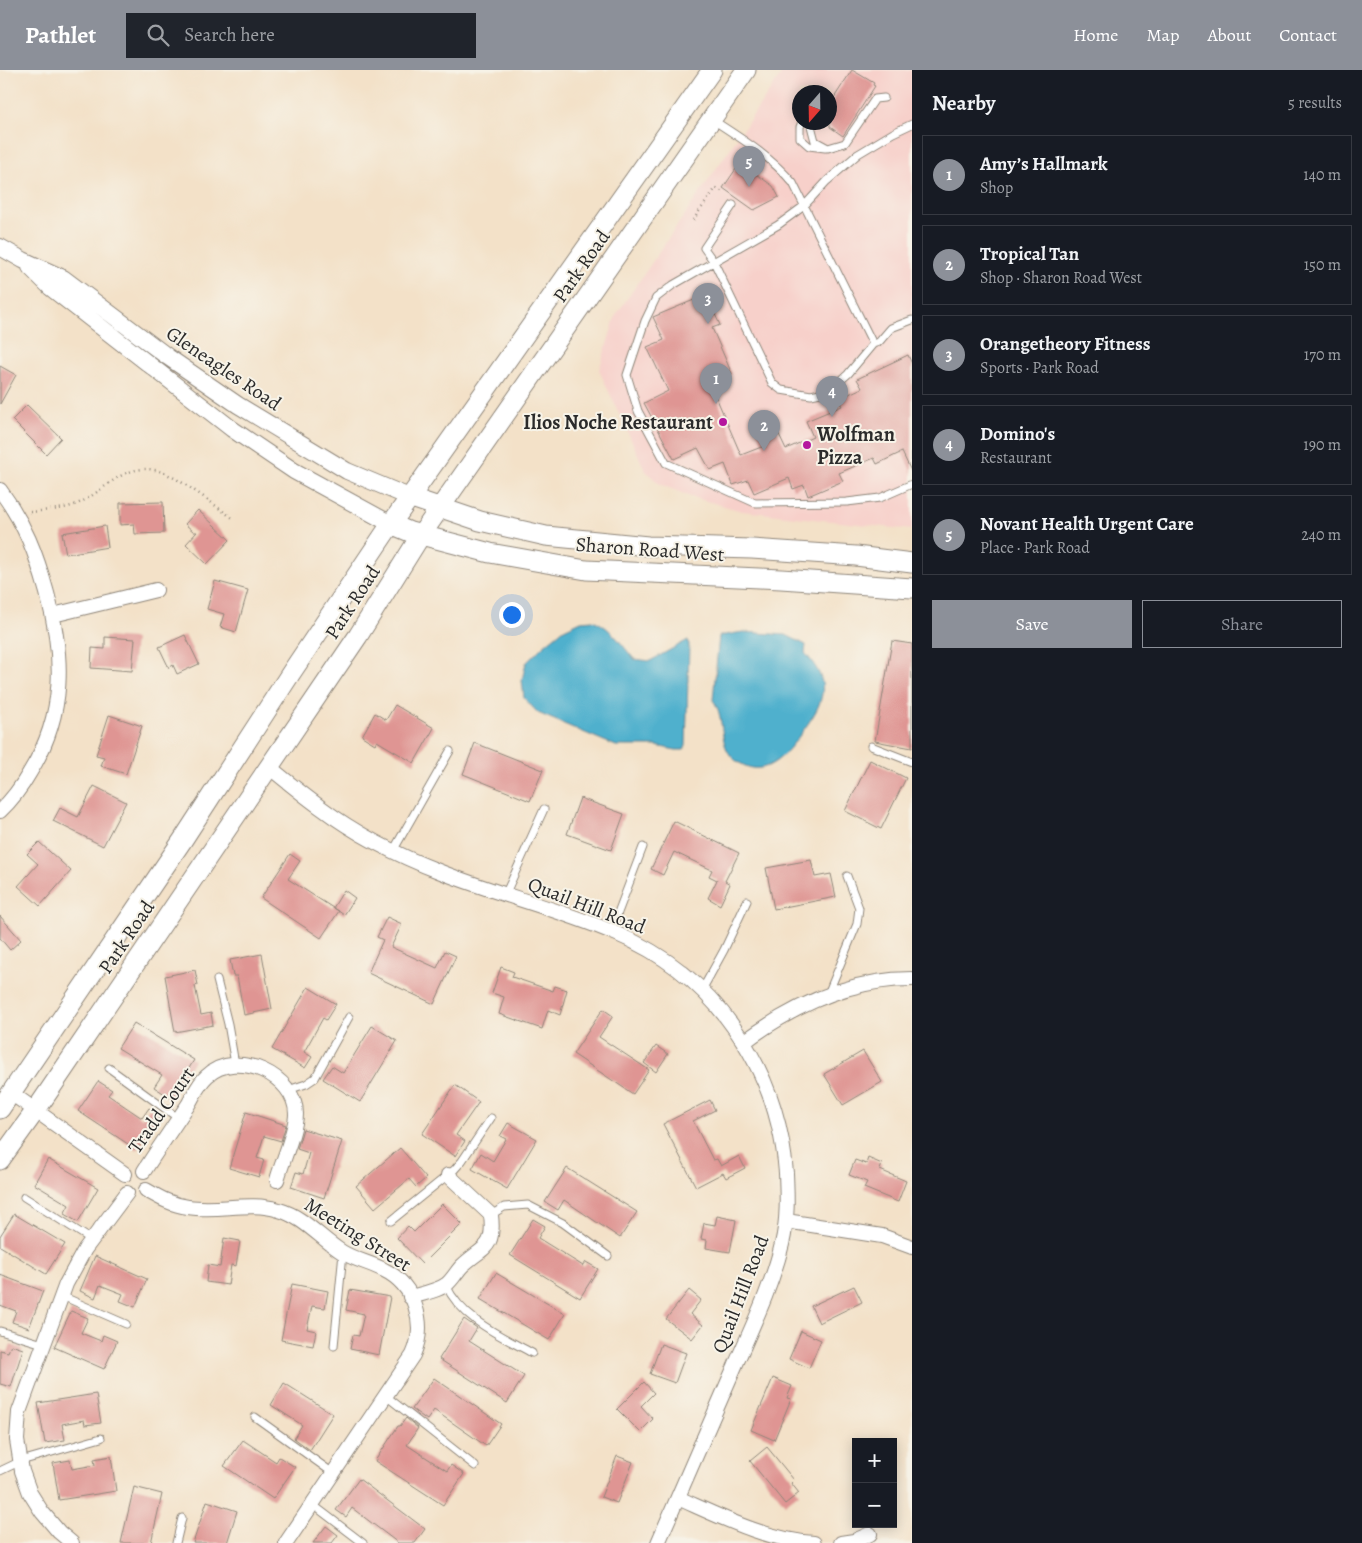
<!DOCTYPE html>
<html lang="en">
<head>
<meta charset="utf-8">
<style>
	body { margin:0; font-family:Alegreya,serif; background:#20242c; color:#f1f3f6 }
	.controls { position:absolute; right:15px; bottom:15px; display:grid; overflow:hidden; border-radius:0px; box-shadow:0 2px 12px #0003 }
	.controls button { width:45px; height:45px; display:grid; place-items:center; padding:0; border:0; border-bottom:1px solid #363941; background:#171b24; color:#f1f3f6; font:25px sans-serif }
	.compass { position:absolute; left:792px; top:15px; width:45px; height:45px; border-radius:50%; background:#171b24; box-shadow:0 2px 12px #0003; rotate:200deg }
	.you { position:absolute; left:511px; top:544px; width:18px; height:18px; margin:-12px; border:4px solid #fff; border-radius:50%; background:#1a73e8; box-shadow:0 0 0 8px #1a73e833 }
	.badge { display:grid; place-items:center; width:32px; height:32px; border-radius:50%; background:#8c9099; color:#fff; font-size:16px; font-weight:700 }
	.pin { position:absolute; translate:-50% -41px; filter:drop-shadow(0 1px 2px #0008) }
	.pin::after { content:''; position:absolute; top:26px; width:18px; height:15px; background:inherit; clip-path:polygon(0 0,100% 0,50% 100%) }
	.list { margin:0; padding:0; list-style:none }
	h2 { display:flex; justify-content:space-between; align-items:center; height:65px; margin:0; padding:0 20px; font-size:21px }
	h2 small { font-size:16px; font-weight:400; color:#9ea1a6 }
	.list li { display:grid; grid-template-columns:32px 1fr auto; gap:15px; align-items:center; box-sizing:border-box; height:80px; margin:0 10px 10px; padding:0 10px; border:1px solid #363941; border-radius:0px }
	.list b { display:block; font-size:19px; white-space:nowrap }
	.list p { margin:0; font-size:16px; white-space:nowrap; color:#9ea1a6 }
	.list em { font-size:16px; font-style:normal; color:#9ea1a6 }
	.actions { display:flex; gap:10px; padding:15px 20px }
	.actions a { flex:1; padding:11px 0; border:1px solid #8c9099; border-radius:0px; text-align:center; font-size:18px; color:#8c9099 }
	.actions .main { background:#8c9099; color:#fff }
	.icon { flex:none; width:28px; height:28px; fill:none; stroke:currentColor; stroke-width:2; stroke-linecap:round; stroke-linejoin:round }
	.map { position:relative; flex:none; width:912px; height:1473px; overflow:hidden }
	header { display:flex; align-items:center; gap:30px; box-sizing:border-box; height:70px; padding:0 25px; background:#8c9099; color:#fff }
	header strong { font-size:24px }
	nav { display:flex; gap:28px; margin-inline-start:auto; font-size:18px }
	.search { width:350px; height:45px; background:#20242c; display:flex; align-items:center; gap:12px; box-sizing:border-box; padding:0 18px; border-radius:0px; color:#9ea1a6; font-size:19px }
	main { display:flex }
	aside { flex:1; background:#171b24 }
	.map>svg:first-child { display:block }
	.built { fill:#f7d0ca; fill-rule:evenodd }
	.water { fill:#4fb0cd; stroke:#3d6e7c }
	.building { fill:#df9593 }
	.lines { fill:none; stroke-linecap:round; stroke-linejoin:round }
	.service-casing { stroke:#8f867a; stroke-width:9 }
	.minor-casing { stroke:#8f867a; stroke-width:16 }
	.tertiary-casing { stroke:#8f867a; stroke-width:18 }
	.secondary-casing { stroke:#8f867a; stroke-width:21 }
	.path { stroke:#8f867a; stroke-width:2.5; stroke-dasharray:1 4; stroke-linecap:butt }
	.service { stroke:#fff; stroke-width:7 }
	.minor { stroke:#fff; stroke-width:14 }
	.tertiary { stroke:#fff; stroke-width:16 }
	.secondary { stroke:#fff; stroke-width:19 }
	.poi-dot { fill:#b5179e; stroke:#f7f3e8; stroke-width:2 }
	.labels { text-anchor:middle; stroke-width:4; stroke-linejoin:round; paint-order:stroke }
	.street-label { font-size:20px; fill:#2b2b2b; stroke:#f7f3e8 }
	.poi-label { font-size:20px; font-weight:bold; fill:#2b2b2b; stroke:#f7f3e8; text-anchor:end }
</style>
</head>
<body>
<header>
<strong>Pathlet</strong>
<div class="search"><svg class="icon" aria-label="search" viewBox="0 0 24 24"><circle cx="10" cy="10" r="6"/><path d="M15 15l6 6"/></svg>Search here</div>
<nav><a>Home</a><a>Map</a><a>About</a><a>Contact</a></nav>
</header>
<main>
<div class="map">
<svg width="912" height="1473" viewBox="0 0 912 1473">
	<rect width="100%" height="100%" fill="#f7f3e8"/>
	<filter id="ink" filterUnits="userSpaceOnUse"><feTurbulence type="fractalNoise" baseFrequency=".02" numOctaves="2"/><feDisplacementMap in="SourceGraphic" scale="10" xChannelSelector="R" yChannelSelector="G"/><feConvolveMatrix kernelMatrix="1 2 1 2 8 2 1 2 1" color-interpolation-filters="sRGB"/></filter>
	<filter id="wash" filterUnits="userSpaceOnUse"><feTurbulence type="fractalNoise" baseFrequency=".0096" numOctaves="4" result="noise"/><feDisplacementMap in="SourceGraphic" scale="20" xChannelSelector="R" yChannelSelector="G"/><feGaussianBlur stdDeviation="1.12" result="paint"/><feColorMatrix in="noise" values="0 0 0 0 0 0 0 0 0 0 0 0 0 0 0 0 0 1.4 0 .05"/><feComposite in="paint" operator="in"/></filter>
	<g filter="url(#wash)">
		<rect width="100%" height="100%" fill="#f3e1c8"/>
		<!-- built -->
		<path class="built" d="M784,0H912V460L742,441L692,427L659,414L645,400L599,300L616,245ZM799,22H829V52H799Z"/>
		<!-- water -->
		<path class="water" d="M593,550C612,558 621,574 634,589L650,591L688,570L689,575L686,676L684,680H676L656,676H616L538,643L524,628L522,610L526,593L542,577L564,559L581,551Z
			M743,562L786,565L806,575L805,583C815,595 825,608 822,624C820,637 812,648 805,658C789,680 768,712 738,692C716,678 727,649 713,630L719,566Z"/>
		<g id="blocks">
			<!-- building -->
			<path class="building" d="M852,0L874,13L873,15L875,16L843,66L830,57V34Z
				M740,93L773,116L779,127L754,140L723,118Z
				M706,225L720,255L712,258L732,304L710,313L741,385L764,376L757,361L774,354L786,379L813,367L806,351L842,336L838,329L862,318L857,309L908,285L912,294V403L902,382L877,394L874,388L839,403L843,411L808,426L804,415L793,419L789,408L754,423L748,410L733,415L725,394L710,400L698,378L674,389L644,333L668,321L647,277L664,270L653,247Z
				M0,296L16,305L0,334Z
				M27,335L61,368L46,384L12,350Z
				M163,432L164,463L135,464L134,454L120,455V433Z
				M198,440L230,470L207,494L186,474L197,462H194L185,454Z
				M105,456L108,477L66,484L62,463Z
				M215,511L248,520L236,562L220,557L224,544L207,539Z
				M185,565L199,594L177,604L173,595L169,598L159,577Z
				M105,567L135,569L132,601L91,598L92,578L105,579Z
				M892,571L912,574V678L875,671Z
				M395,635L434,658L414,693L377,671L375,674L362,666L375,643L386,650Z
				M109,645L142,656L126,704L101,696L104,687L96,685Z
				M475,673L543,700L530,731L463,704Z
				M870,690L906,708L881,759L845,741Z
				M94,716L126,732L103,776L53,751L60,738L78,747Z
				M580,728L624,744L611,780L567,764Z
				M674,751L739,783L725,811L730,814L720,835L708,828L717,810L709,806L712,800L674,782L663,805L651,799Z
				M39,772L71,801L40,836L18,816L38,794L27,784Z
				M290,784L300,791L288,809L333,838L344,820L355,828L344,845L334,838L339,841L321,868L261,828Z
				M811,790L815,807L831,804L836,827L774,839L766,798Z
				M0,846L21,870L10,880L0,868Z
				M387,847L402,854L391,877L437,898L445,881L456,886L434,934L368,903L383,870L377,867Z
				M262,884L272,939L244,945L237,906H233L230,890Z
				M501,897L514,902L512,907L553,921L555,916L567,920L560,945L548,940L542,959L499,944L504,927L492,923Z
				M195,900L198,915L195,916L201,945L211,943L213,955L175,962L165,906Z
				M308,917L336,934L326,950L323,948L304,982L312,987L305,998L272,979Z
				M603,939L613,946L599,967L649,1000L633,1024L573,984Z
				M134,953L194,990L171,1028L154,1017L162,1005L118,978Z
				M372,956L397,971L360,1032L323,1009L332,996L343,1003Z
				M656,976L668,984L656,1002L644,993Z
				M863,981L882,1012L843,1035L824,1004Z
				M98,1011L112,1020L108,1025L142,1048L149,1038L160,1046L137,1080L78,1041Z
				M455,1015L479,1032L456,1065L465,1071L455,1086L422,1064Z
				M710,1030L715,1040L693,1051L713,1090L717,1089L721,1096L739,1086L745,1098L726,1108L723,1103L696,1117L663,1054Z
				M246,1042L286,1055L281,1071L264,1066L257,1088L264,1090L259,1107L229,1098Z
				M508,1053L537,1069L507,1119L472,1099L481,1083L493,1091L506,1069L500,1066Z
				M303,1059L342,1071L324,1128L291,1117L296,1102L303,1104L309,1083L297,1079Z
				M400,1078L426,1108L416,1117L409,1109L375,1138L356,1116Z
				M868,1088L882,1094L880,1100L906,1111L898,1132L864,1118L867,1112L849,1105L855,1090L866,1094Z
				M48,1089L98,1118L78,1152L64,1144L69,1135L34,1114Z
				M567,1098L637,1142L620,1168L564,1130L558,1140L545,1132Z
				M442,1134L462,1154L422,1194L397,1168L408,1156L414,1162Z
				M14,1144L65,1174L46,1204L0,1176V1166Z
				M717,1146L736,1150L730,1182L706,1178L707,1170L701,1169L704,1153L715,1155Z
				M533,1149L545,1156L538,1168L583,1196L586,1192L598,1199L580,1228L510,1185Z
				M224,1168L240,1171L236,1196L231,1195L228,1215L206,1212L208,1195L220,1197Z
				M95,1186L147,1209L135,1237L120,1231L123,1224L100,1215L95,1228L80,1221Z
				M496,1203L565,1244L549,1270L480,1229Z
				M0,1205L43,1221L29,1258L12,1252L16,1241L0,1235Z
				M292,1214L328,1221L325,1238L312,1236L307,1259L316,1261L313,1276L281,1270Z
				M854,1216L862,1232L819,1253L811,1236Z
				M350,1220L390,1227L379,1285L350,1279L353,1265L359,1266L364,1244L346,1240Z
				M689,1220L701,1230L690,1244L703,1255L692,1269L666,1249Z
				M71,1241L88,1248L81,1263L101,1271L103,1265L117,1271L104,1299L54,1277Z
				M464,1249L477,1258L469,1271L524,1306L507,1333L439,1289Z
				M801,1261L821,1270L809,1298L789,1289Z
				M661,1274L686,1283L675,1313L650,1304Z
				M11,1275L23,1279L11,1317L0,1314V1280L8,1282Z
				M434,1308L501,1354L486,1376L434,1340L427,1350L412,1339Z
				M773,1308L792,1316L787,1328L791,1329L774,1370L751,1360Z
				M644,1312L654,1323L641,1336L653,1349L640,1362L617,1339Z
				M284,1313L333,1344L310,1380L294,1368L302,1355L271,1335Z
				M96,1324L101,1353L85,1355L84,1350L62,1354L65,1370L45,1373L38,1333Z
				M406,1348L418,1358L407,1375L447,1401L451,1395L464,1404L443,1435L375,1391L398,1356H400Z
				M243,1370L276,1392L279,1387L295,1397L273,1429L224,1396Z
				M767,1377L794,1410L791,1413L799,1423L785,1434L750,1391Z
				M111,1386L116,1421L59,1430L53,1393L70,1390L72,1399L95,1395L94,1389Z
				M617,1386L633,1392L617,1433L601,1427Z
				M359,1409L425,1459L415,1473H398L352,1438L346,1447L336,1440Z
				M134,1417L162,1424L151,1473H121Z
				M207,1431L237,1441L227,1473H193Z
				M326,1456L338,1465L332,1473H313Z"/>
		</g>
	</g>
	<g filter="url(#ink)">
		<use href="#blocks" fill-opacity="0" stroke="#8f867a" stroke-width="1"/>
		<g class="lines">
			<!-- service casing -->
			<g class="service-casing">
				<path id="service" d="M713,50C742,69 770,86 793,113L873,274
					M802,52L800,57V68L809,76L825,78
					M810,52L815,71L828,78L845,73L875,29L884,28
					M912,54L893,63L858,84L827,111L804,136L778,155L673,215L656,228L645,251L627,305L638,341L666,393L755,433L847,432L880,428L912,414
					M733,135L704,178L714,192L772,313L781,320L811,325L829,321L848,304L873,274L879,272L891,258L912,250
					M871,676L912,692
					M393,781L450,681
					M505,825L544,739
					M611,861L643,777
					M217,910L228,954L235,994
					M702,920L724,880L747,831
					M828,924L857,854L859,838L847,806
					M109,998L178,1048
					M288,1020L306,1014L315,1008L349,947
					M24,1127L92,1170
					M491,1145L504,1137L528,1135L563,1153L608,1186
					M391,1151L454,1100L462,1091L491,1048
					M446,1215C461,1249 501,1266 532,1283
					M62,1226L126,1254
					M0,1261L43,1274
					M334,1276L343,1183
					M386,1326L475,1396
					M255,1347L333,1403
					M0,1401L21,1391L101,1368
					M312,1434L363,1473
					M176,1473L182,1448"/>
			</g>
			<!-- minor casing -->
			<g class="minor-casing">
				<path id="minor" d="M0,420C25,454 36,483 47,523C64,586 66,644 30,702C22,716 12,730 0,741
					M53,545L156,520
					M268,696C285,710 302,724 320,737C356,764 399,786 441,802C499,825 560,839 617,864C715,905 778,998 786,1103C787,1126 788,1150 782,1174C772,1216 752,1257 735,1296C709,1355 684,1414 658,1473
					M744,972C794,935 849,909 912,909
					M11,1023L125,1104
					M144,1101C158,1079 173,1057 188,1035C194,1025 198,1014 207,1006C237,978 296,1006 296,1044C296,1061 282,1092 277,1110
					M146,1120C160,1128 172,1135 188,1137C219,1142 249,1131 279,1140C304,1147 321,1169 342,1182C355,1190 371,1193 384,1200C415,1215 427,1254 413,1285L286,1473
					M786,1151L882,1166L912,1177
					M410,1227C421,1224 438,1221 447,1214C453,1209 457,1201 462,1196C483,1176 495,1180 491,1145L448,1105
					M678,1428C721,1447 766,1470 814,1473
					M72,1473L59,1462L42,1442L30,1423L22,1401L17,1370L19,1342L66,1214L85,1179L127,1123
					M841,1473L854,1471L870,1464"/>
			</g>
			<!-- tertiary casing -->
			<g class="tertiary-casing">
				<path id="tertiary" d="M0,177L23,190L63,208L168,287L238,335L347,401L409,427
					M30,197L51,218L232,359L294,401L391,454"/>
			</g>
			<!-- secondary casing -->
			<g class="secondary-casing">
				<path id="secondary" d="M409,427L480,451L546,466L648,476L752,479L856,486L912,493
					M391,454L410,462L490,483L586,500L781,509L912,518
					M0,1039L182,771L291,603L391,454L712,0
					M0,1090L36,1040L358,566L421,465L746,0"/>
			</g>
			<!-- path -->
			<path class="path" d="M693,150L716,118L723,122
				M30,442C48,440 67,440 83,431C107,418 124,394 155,400C176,404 215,436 234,449"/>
			<!-- service -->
			<use href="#service" class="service"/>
			<!-- minor -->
			<use href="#minor" class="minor"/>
			<!-- tertiary -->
			<use href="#tertiary" class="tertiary"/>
			<!-- secondary -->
			<use href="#secondary" class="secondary"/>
		</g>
	</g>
	<!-- markers -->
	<g class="poi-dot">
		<circle cx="723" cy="352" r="5"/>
		<circle cx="807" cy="375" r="5"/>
	</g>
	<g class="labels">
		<!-- street labels -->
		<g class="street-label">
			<text transform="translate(581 196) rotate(-55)" y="7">Park Road</text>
			<text transform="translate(224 298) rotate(34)" y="7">Gleneagles Road</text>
			<text transform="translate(650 479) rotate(4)" y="7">Sharon Road West</text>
			<text transform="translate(352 532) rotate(-57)" y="7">Park Road</text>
			<text transform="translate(587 835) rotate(21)" y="7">Quail Hill Road</text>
			<text transform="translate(126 867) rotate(-56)" y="7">Park Road</text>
			<text transform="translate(161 1040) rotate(-55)" y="7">Tradd Court</text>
			<text transform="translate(358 1164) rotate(32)" y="7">Meeting Street</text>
			<text transform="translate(740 1224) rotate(-69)" y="7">Quail Hill Road</text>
		</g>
		<!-- poi labels -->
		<g class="poi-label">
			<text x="713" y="359">Ilios Noche Restaurant</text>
			<text x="817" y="371" text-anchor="start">Wolfman<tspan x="817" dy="23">Pizza</tspan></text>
		</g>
	</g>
</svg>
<div class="controls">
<button>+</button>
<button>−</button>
</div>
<svg class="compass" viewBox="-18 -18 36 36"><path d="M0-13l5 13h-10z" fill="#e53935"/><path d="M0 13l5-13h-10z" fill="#9ea1a6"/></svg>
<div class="you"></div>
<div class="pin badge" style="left:716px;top:334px">1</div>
<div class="pin badge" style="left:764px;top:381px">2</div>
<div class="pin badge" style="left:708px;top:254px">3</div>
<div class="pin badge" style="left:832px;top:347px">4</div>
<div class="pin badge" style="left:749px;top:117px">5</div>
</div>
<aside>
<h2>Nearby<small>5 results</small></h2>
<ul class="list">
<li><span class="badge">1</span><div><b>Amy’s Hallmark</b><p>Shop</p></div><em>140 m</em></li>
<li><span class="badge">2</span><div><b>Tropical Tan</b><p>Shop · Sharon Road West</p></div><em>150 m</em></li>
<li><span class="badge">3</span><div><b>Orangetheory Fitness</b><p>Sports · Park Road</p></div><em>170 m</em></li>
<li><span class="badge">4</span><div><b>Domino's</b><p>Restaurant</p></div><em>190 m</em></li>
<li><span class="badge">5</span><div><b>Novant Health Urgent Care</b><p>Place · Park Road</p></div><em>240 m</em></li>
</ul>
<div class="actions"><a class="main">Save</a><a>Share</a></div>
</aside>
</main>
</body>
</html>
